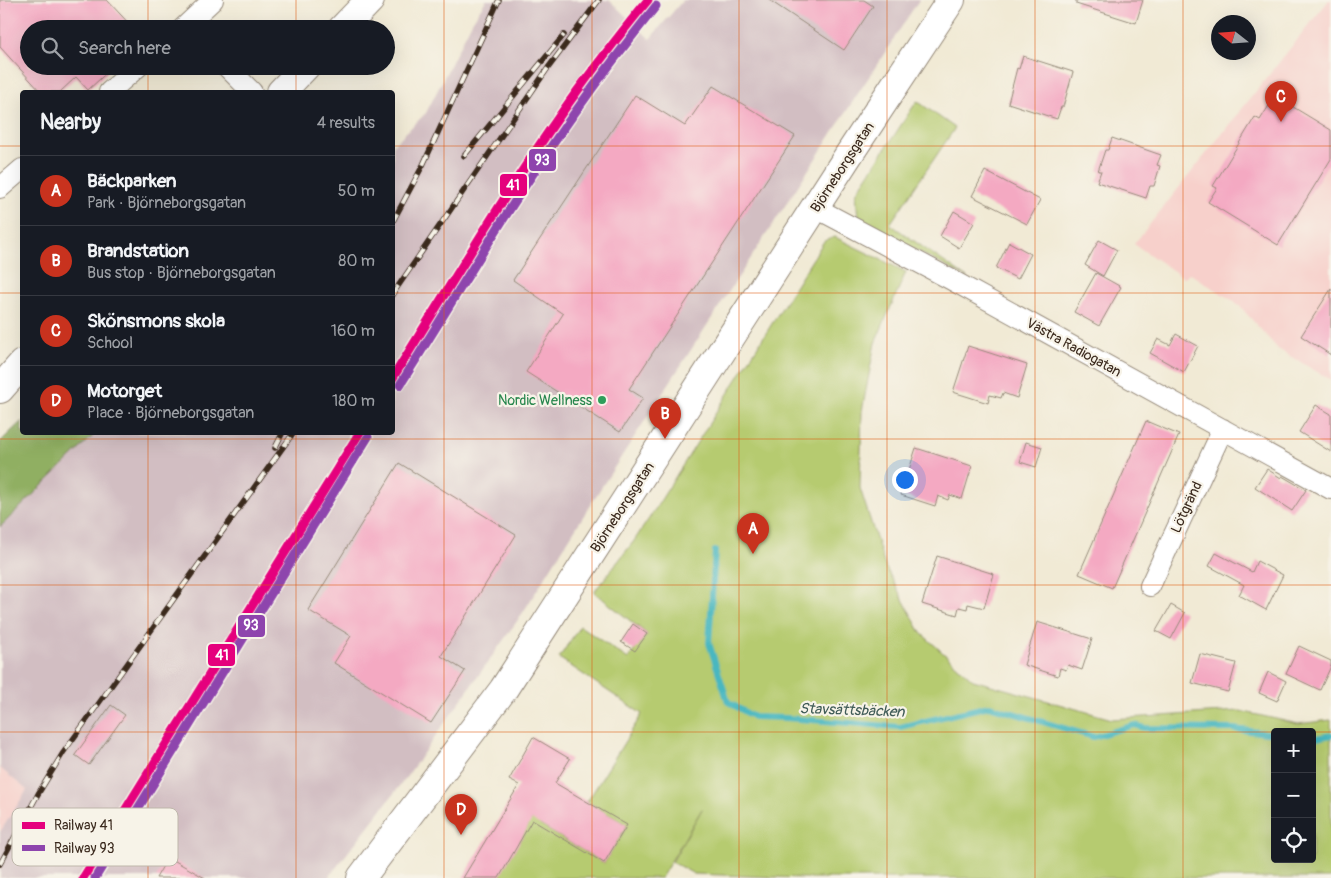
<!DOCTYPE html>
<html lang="en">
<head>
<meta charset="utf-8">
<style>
	body { margin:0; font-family:Pangolin,sans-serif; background:#242831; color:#f1f3f6 }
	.controls { position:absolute; right:15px; bottom:15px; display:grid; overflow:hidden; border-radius:5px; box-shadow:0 5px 20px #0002 }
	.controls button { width:45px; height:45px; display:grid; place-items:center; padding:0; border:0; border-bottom:1px solid #363941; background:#171b24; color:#f1f3f6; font:25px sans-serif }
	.compass { position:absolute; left:1211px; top:15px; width:45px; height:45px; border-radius:50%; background:#171b24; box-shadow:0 5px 20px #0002; rotate:287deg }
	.you { position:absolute; left:904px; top:479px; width:18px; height:18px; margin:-12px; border:4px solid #fff; border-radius:50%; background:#1a73e8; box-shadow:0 0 0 8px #1a73e833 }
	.badge { display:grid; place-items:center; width:32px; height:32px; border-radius:50%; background:#c8321e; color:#fff; font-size:16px; font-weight:700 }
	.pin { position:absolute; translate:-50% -41px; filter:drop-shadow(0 1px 2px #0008) }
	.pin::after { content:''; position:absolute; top:26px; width:18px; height:15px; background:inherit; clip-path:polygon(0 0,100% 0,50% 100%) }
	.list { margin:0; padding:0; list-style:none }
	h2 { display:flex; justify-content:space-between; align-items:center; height:65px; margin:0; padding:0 20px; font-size:21px }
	h2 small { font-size:16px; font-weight:400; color:#9ea1a6 }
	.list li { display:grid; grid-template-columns:32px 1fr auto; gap:15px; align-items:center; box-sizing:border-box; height:70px; padding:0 20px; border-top:1px solid #363941 }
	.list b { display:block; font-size:19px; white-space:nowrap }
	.list p { margin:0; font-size:16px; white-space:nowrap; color:#9ea1a6 }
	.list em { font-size:16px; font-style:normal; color:#9ea1a6 }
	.icon { flex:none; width:28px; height:28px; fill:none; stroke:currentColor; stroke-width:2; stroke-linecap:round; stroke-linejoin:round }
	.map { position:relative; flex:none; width:1331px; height:878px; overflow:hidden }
	.search { position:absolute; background:#171b24; box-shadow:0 5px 20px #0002; left:20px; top:20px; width:375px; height:55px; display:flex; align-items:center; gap:12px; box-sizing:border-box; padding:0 18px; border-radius:28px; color:#9ea1a6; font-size:19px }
	.panel { position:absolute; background:#171b24; box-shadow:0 5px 20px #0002; left:20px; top:90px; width:375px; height:345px; border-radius:5px }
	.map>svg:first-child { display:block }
	.built { fill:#f7d0cb }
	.industrial { fill:#d2bec2 }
	.green { fill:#b6cb6f; stroke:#787a46; fill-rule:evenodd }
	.forest { fill:#90af62; stroke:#666c40 }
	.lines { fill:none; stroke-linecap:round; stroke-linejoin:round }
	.stream { stroke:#48b7c0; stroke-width:6 }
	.building { fill:#f4a9c2 }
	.street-casing { stroke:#968a7a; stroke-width:22 }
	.secondary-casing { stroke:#968a7a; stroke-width:30 }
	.highway-casing { stroke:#968a7a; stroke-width:30 }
	.street { stroke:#fff; stroke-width:20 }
	.secondary { stroke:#fff; stroke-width:28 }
	.highway { stroke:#fff; stroke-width:28 }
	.rail-casing { stroke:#3b2a1e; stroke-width:5.5 }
	.rail { stroke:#f7f3e8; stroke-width:4; stroke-dasharray:11; stroke-linecap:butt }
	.rail-1-casing { stroke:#f7f3e8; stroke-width:12 }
	.rail-2-casing { stroke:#f7f3e8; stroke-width:12 }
	.rail-1 { stroke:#e5007d; stroke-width:9 }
	.rail-2 { stroke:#8e44ad; stroke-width:9 }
	.grid { fill:none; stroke:#df570d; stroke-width:1; stroke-opacity:0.55 }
	.leisure-dot { fill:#2e9e5b; stroke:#f7f3e8; stroke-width:2 }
	.labels { text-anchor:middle; stroke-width:4.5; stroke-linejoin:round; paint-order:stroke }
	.street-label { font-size:14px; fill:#3b2a1e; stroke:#f7f3e8 }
	.leisure-label { font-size:14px; fill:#27864d; stroke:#f7f3e8; text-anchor:end }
	.water-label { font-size:15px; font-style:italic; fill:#405b57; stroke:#f7f3e8 }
	.key { fill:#f7f3e8; stroke:#bfb7ab; stroke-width:1 }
	.key-label { font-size:14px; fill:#3b2a1e }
	.line-badge { stroke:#f7f3e8; stroke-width:2 }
	.badge-label { font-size:14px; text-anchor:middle; font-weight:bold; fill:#fff }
</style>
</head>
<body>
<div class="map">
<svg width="1331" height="878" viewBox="0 0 1331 878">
	<rect width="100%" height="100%" fill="#f7f3e8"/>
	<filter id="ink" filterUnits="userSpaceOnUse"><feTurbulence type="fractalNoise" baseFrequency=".02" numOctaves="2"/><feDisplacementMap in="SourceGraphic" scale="10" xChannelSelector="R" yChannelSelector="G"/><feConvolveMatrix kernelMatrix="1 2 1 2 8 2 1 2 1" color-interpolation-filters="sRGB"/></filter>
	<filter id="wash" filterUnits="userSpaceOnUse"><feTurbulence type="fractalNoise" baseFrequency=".0096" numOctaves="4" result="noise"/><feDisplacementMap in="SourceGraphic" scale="20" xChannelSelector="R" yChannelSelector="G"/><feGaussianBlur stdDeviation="1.12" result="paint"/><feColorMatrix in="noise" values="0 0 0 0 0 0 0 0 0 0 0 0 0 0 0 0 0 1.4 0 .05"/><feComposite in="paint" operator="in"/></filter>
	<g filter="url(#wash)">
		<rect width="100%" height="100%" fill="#f1ead5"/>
		<!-- built -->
		<path class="built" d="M1329,0H1331V380L1278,349L1238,304L1189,273L1184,278L1134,244Z
			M0,768L28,790L0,832Z"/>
		<!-- industrial -->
		<path class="industrial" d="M486,0H609L650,39L683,0H919L599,491L522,614L405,779L328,878H0V832L27,790L0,768V523L93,433L392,432L393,145L426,113L472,22Z"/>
		<!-- green -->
		<path class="green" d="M917,101L955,128L890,224L967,278L858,219L856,193Z
			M835,237L906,272L875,343L862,411L860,488L885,566L921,633L973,680L1112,719L1240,711L1298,724L1331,720V878H802L694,874L672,862L702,809L661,878H505L500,875L543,800L540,825L604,863L627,825L587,802L642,714L559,658L580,626L628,659L647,634L594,592L634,541L654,511L824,241ZM1275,732H1312V859H1275Z"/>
		<!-- forest -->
		<path class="forest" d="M22,421V432L96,433L0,527V442Z"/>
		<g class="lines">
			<!-- stream -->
			<path class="stream" d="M715,551L709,643L728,702L754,717L786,718L900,727L989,706L1094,737L1134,725L1145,728L1233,729L1275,734
				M1312,739L1331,735"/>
		</g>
		<g id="blocks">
			<!-- building -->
			<path class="building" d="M0,0H107L134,29H29V66H114L88,90L76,77L60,92H41L0,47Z
				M769,0H864L873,6L844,50Z
				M1076,0H1143L1136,23L1076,4Z
				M1023,56L1073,72L1063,107H1061L1057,119L1008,103L1017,68L1019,69Z
				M713,86L795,136L629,389L643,398L620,432L526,372L563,314L513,280L635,95L685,126Z
				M1275,96L1331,130V159L1278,245L1208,202L1217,188L1213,186L1255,117L1260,120Z
				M1112,138L1161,155L1157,165L1160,166L1154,186H1150L1146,198L1097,182L1101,171H1098L1105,150H1108Z
				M985,171L1040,200L1027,224L972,196Z
				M954,211L974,223L959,248L940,236Z
				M1099,240L1117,250L1103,276L1085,265Z
				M1009,242L1031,254L1018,279L996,268Z
				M1096,273L1121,287L1099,326L1074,312Z
				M1331,289V355L1301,336Z
				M1176,334L1198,346L1184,372L1150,353L1158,339L1170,345Z
				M968,346L1027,365L1017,398L1003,393L1001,398L990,395L988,403L953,392Z
				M1316,405L1331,414V452L1299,432Z
				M1146,421L1179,435L1112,588L1079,574Z
				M1026,442L1042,447L1036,467L1020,462Z
				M916,448L972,466L962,499L950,495L948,500L938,496L935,506L901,495Z
				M399,463L516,535L441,656L465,671L431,723L334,663L351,636L308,610Z
				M1267,469L1281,478L1282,476L1306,490L1292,511L1255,487Z
				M1216,553L1252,572L1257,561L1283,575L1266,610L1239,595L1244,585L1209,566Z
				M937,556L994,574L984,608L968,604L967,609L959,607L957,615L922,604Z
				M1171,605L1185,613L1171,639L1156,631Z
				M1037,622L1092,639L1082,670L1068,665L1066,670L1060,668L1058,676L1024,665Z
				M633,624L647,634L635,651L621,642Z
				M1299,646L1331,661V666L1320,690L1286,674Z
				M1200,654L1236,663L1228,692L1192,683Z
				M1268,672L1286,681L1277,701L1259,693Z
				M111,705L125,715L89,765L75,755Z
				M533,737L570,759L555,783L627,825L604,863L532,820L499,878H463L519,785L509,780Z
				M168,857L205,878H156Z"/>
		</g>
	</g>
	<g filter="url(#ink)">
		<use href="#blocks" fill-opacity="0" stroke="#968a7a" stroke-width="1"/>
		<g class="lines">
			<!-- street casing -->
			<g class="street-casing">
				<path id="street" d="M182,29L213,0
					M226,66L252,92
					M109,92L139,66
					M0,188L22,169
					M816,208L950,279L1331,489
					M1150,586L1223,429"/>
			</g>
			<!-- secondary casing -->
			<g class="secondary-casing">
				<path id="secondary" d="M342,29L370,0
					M281,92L306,66
					M0,389L22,364"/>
			</g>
			<!-- highway casing -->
			<g class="highway-casing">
				<path id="highway" d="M361,878L503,690L848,156L951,0"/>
			</g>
			<!-- street -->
			<use href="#street" class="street"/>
			<!-- secondary -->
			<use href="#secondary" class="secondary"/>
			<!-- highway -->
			<use href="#highway" class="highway"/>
			<!-- rail casing -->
			<g class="rail-casing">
				<path id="rail" d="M464,156L564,35
					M392,223L423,165L499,0
					M392,295L548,68L599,0
					M275,448L283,432
					M0,864L38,794L63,753L294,432"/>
			</g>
			<!-- rail -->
			<use href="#rail" class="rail"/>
			<!-- rail-1 casing -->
			<g class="rail-1-casing">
				<path id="rail-1" d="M392,379C453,282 511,182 578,90C601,59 624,29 648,0
					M83,878L360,432"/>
			</g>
			<!-- rail-2 casing -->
			<g class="rail-2-casing">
				<path id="rail-2" d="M400,385C461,288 519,189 586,97C608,66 632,36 656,6
					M95,878L368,437"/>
			</g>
			<!-- rail-1 -->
			<use href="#rail-1" class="rail-1"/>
			<!-- rail-2 -->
			<use href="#rail-2" class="rail-2"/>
		</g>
	</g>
	<!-- grid -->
	<path class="grid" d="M148,0V29M296,0V29M444,0V878M592,0V878M739,0V878M887,0V878M1035,0V878M1183,0V878M148,66V92M296,66V92M0,146H22M392,146H1331M0,293H22M392,293H1331M148,432V878M296,432V878M0,439H1331M0,585H1331M0,732H1331"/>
	<!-- markers -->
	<circle class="leisure-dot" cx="602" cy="400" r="5"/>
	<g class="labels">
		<!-- street labels -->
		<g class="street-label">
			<text transform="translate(842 167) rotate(-57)" y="5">Björneborgsgatan</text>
			<text transform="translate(1074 347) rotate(29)" y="5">Västra Radiogatan</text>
			<text transform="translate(622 507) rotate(-57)" y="5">Björneborgsgatan</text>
			<text transform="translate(1186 507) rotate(-65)" y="5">Lötgränd</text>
		</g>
		<!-- leisure labels -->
		<g class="leisure-label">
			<text x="592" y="405">Nordic Wellness</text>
		</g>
		<!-- water labels -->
		<g class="water-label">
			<text transform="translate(852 710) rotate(2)" y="5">Stavsättsbäcken</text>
		</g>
	</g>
	<!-- legend -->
	<rect x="12" y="808" width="166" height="58" rx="8" class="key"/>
	<rect x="22" y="822" width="23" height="7" fill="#e5007d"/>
	<rect x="22" y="845" width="23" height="6" fill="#8e44ad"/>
	<g class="key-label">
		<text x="54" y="830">Railway 41</text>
		<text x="54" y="853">Railway 93</text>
	</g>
	<g class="line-badge">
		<rect x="528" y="148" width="29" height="24" rx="5" fill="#8e44ad"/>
		<rect x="499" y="173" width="29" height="24" rx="5" fill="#e5007d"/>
		<rect x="237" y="614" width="29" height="24" rx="5" fill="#8e44ad"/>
		<rect x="207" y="643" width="29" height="24" rx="5" fill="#e5007d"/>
	</g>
	<g class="badge-label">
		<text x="542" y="165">93</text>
		<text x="513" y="190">41</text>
		<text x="251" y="630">93</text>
		<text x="222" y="660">41</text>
	</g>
</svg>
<div class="controls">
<button>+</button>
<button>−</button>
<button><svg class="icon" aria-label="locate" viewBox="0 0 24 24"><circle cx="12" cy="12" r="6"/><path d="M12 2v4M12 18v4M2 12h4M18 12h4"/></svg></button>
</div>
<svg class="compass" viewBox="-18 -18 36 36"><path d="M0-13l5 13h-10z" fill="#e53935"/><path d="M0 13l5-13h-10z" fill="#9ea1a6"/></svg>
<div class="you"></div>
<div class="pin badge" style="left:753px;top:554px">A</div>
<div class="pin badge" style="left:665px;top:439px">B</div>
<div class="pin badge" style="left:1281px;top:122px">C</div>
<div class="pin badge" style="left:461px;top:835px">D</div>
<div class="search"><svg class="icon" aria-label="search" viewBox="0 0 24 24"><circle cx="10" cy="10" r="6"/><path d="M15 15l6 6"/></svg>Search here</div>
<section class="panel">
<h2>Nearby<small>4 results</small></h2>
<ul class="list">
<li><span class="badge">A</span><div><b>Bäckparken</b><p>Park · Björneborgsgatan</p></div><em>50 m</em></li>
<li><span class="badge">B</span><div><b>Brandstation</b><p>Bus stop · Björneborgsgatan</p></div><em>80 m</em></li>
<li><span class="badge">C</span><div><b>Skönsmons skola</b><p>School</p></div><em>160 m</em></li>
<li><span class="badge">D</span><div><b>Motorget</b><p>Place · Björneborgsgatan</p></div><em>180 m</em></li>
</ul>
</section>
</div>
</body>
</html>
